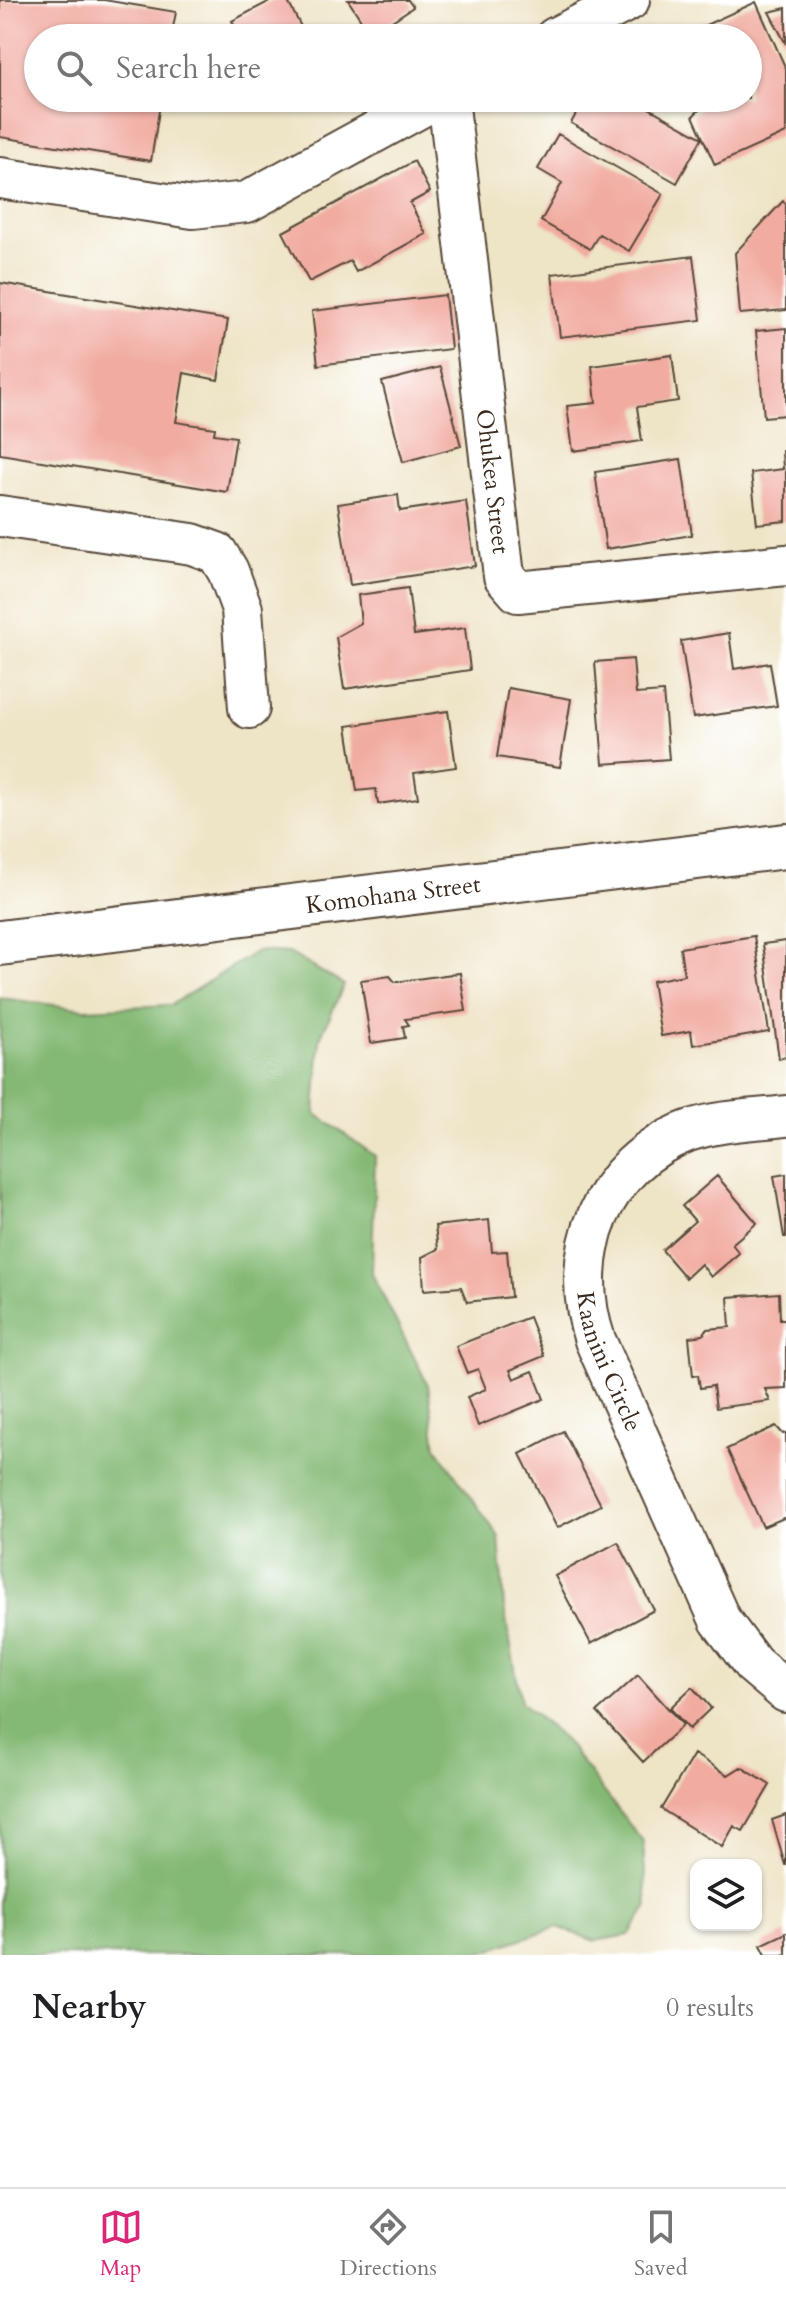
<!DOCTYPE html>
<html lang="en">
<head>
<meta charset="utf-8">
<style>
	body { margin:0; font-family:Cardo,serif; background:#f6f6f6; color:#202124 }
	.controls { position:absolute; right:24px; bottom:24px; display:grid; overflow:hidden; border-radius:16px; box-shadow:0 2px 6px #0004 }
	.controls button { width:72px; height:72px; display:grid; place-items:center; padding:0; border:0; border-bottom:2px solid #e0e0e0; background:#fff; color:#202124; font:40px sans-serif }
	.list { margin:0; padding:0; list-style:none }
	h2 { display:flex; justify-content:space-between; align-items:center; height:104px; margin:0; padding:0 32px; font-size:34px }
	h2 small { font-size:26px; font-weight:400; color:#757577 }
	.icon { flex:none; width:44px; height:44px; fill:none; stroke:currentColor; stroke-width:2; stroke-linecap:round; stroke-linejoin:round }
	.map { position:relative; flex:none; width:786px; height:1955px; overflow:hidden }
	.search { position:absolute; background:#fff; box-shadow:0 2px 6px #0004; left:24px; right:24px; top:24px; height:88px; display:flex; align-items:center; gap:20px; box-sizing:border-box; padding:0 28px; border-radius:44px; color:#757577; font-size:30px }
	.sheet { height:232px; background:#fff }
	nav { display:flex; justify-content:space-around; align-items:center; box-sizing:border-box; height:112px; border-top:2px solid #e0e0e0; background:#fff; font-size:22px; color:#757577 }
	nav a { display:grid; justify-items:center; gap:4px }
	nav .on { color:#db2777 }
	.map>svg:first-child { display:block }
	.forest { fill:#84b975; stroke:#60724a; stroke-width:2 }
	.building { fill:#f1aba0 }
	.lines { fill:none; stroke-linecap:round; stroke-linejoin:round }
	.minor-casing { stroke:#564637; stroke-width:44 }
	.major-casing { stroke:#564637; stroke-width:48 }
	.minor { stroke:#fff; stroke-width:40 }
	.major { stroke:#fff; stroke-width:44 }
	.labels { text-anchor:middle; stroke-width:7; stroke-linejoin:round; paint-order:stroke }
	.street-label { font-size:24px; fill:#3b2a1e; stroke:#fff }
</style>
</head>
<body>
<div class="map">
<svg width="786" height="1955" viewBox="0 0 786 1955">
	<rect width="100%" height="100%" fill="#fff"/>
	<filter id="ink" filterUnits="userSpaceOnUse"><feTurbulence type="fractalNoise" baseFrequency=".0125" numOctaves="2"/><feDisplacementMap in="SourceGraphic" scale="16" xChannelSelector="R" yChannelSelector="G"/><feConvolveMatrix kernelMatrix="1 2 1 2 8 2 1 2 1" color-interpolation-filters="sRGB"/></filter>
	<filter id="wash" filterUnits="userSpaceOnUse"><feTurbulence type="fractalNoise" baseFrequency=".006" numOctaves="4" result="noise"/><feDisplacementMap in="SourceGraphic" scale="32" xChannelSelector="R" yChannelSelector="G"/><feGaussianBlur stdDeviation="1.8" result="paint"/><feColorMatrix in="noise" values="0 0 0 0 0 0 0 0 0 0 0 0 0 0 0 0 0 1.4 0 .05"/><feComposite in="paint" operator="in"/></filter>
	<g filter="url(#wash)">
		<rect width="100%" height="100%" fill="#eee4c6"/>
		<!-- forest -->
		<path class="forest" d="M257,951L289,953L344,985L320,1038L315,1113L375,1156L372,1274L428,1385L436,1447L499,1537L504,1608L521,1702L565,1741L643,1842L647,1908L629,1935L595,1941L557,1927L473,1955H0V998L85,1009L171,1005Z"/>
		<g id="blocks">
			<!-- building -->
			<path class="building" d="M0,0H104L176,12L171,38H38V98H161L151,161L0,137Z
				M272,0H287L307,38H241L232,21Z
				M348,0H408L413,7L371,35Z
				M756,2L786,69V133L715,165L693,116L711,98H748V38H688L686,34Z
				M786,8V44L769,12Z
				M585,98H631L702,138L677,183L571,123Z
				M558,134L663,194L629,251L599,234L590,249L541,221L562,183L538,169Z
				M414,161L430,192L410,203L426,234L356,272L350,261L309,282L283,232Z
				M783,201L786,204V310L740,314L735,253Z
				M693,256L701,320L560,337L552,274Z
				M0,283L228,320L218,380L184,373L176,422L215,428L214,434L236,437L227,492L0,454Z
				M445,295L451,349L318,365L312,311Z
				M786,328V415L764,417L756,331Z
				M672,355L678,401L637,407L642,441L573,451L567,406L596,403L592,366Z
				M440,367L461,446L403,462L382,382Z
				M786,450V521L757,524L751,473L783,469L782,451Z
				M681,459L692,535L606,549L595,472Z
				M398,495L400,511L466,501L475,566L350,585L338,504Z
				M408,588L414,635L465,628L470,670L344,689L336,637L361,623L358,595Z
				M729,633L734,669L770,663L777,706L693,718L681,641Z
				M633,659L636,694L663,692L669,759L603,764L595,662Z
				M508,688L571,699L560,767L497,757Z
				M448,711L456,767L414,773L418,798L378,804L376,789L357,791L347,726Z
				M754,936L769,1032L693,1045L691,1031L661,1036L652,981L684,975L680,948Z
				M786,941V1057L779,1059L763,944Z
				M460,973L466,1011L405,1019L409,1025L403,1026L405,1038L371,1043L361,980L390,976L395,982Z
				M786,1174V1237H784L774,1176Z
				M717,1176L757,1223L732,1244L739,1253L711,1277L701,1264L686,1278L662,1250L695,1221L682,1206Z
				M489,1220L492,1252L507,1251L511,1297L467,1302L461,1287L424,1290L422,1257L438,1249L435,1226Z
				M779,1293L780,1319H785L786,1331V1388L765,1389L770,1401L716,1408L713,1386L700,1388L698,1375L693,1376L689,1337L703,1335L707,1329L730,1327L728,1297Z
				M529,1317L544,1356L510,1370L514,1379L533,1371L544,1399L478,1426L467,1397L486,1389L478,1369L467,1373L456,1346Z
				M776,1426L783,1434L786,1433V1517L763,1527L727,1449Z
				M563,1431L601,1505L557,1528L520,1454Z
				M618,1542L654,1610L591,1644L555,1576Z
				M638,1675L683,1725L643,1762L597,1712Z
				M692,1687L711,1708L689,1729L670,1708Z
				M694,1754L728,1775L741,1767L770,1785L743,1831L734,1826L722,1847L661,1809Z
				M786,1815V1865H785L772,1820Z
				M786,1933V1955H766L761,1945Z"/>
		</g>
	</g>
	<g filter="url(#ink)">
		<use href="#blocks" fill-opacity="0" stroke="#564637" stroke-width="2"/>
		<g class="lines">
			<!-- minor casing -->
			<g class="minor-casing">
				<g id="minor">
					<path d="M555,38L629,0"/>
					<path id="s1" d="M448,98L504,576L518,592L786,565"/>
					<path d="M0,178L193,208L247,202L437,98"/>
					<path d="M0,516L192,544L217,553L228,571L242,609L249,708"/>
					<path id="s2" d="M786,1116C754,1120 719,1120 688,1131C601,1164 566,1254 595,1340L720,1620L753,1664L786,1692"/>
				</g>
			</g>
			<!-- major casing -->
			<g class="major-casing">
				<g id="major">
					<path id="s3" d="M0,943L786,846"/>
				</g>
			</g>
			<!-- minor -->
			<use href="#minor" class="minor"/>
			<!-- major -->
			<use href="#major" class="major"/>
		</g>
	</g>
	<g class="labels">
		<!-- street labels -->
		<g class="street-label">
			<text dy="8" stroke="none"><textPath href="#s1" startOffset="386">Ohukea Street</textPath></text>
			<text dy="8" stroke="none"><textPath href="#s3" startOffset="396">Komohana Street</textPath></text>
			<text dy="8" stroke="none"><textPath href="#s2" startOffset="378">Kaanini Circle</textPath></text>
		</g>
	</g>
</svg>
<div class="controls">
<button><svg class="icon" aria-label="layers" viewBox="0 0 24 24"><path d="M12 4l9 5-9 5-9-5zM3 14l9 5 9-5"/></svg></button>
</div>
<div class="search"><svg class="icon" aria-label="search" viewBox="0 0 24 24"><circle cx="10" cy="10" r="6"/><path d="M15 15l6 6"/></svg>Search here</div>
</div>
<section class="sheet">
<h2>Nearby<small>0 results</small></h2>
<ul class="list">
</ul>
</section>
<nav>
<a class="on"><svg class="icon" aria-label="map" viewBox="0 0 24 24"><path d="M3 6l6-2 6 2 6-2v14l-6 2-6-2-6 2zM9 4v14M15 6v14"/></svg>Map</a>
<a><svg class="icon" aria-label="directions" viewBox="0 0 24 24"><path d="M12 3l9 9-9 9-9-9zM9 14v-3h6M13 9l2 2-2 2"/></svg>Directions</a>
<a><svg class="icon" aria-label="saved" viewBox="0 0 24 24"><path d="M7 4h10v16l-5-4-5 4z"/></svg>Saved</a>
</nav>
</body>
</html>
